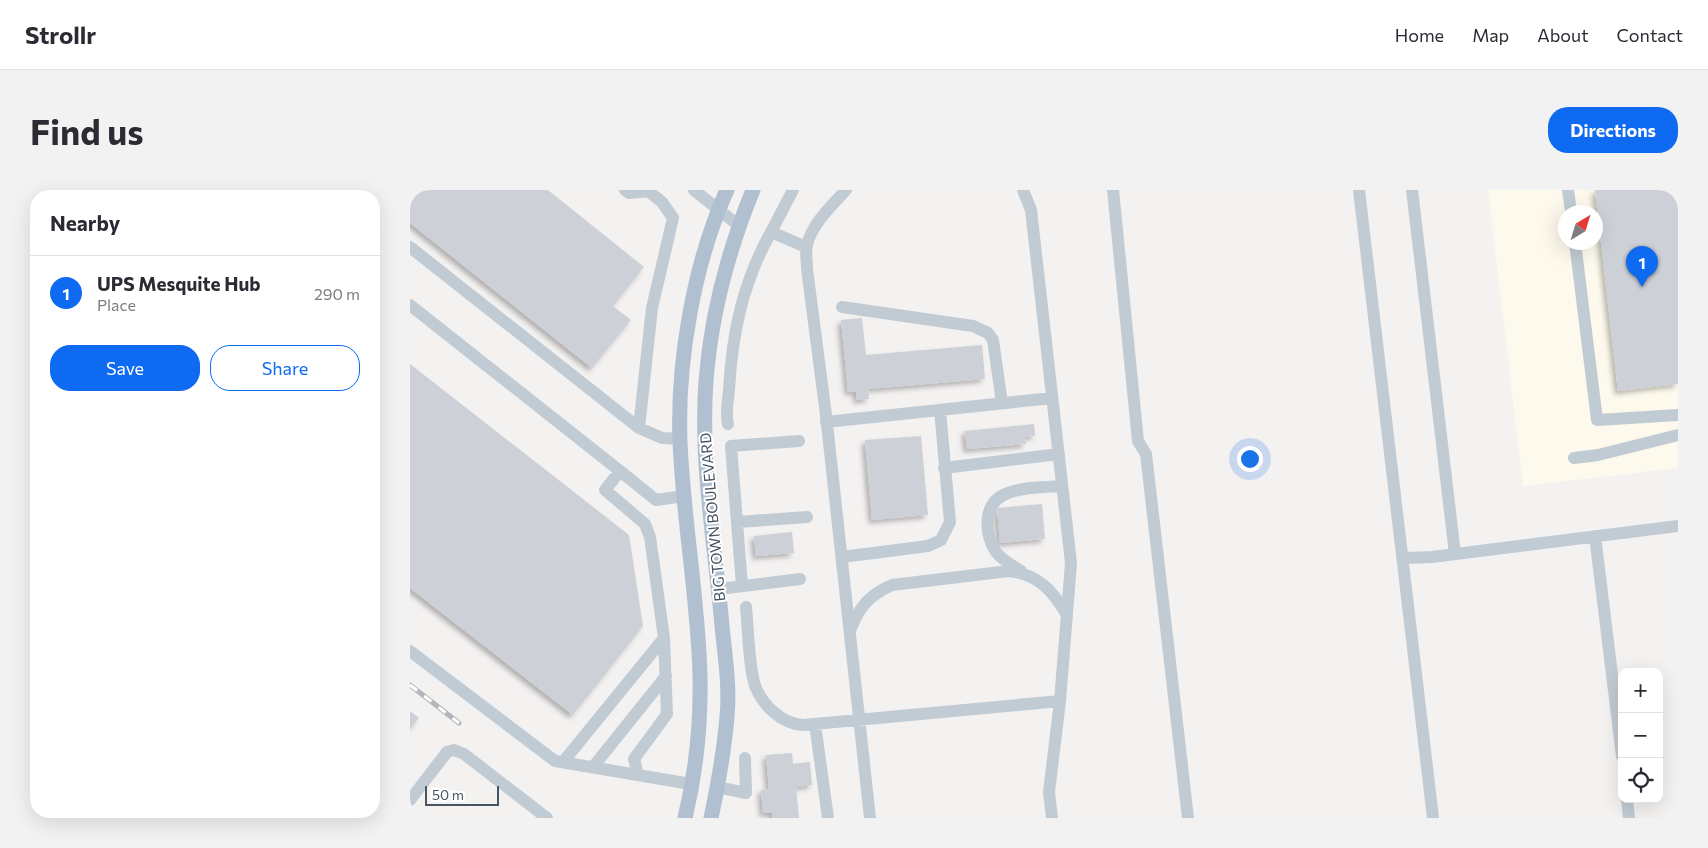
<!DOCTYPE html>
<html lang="en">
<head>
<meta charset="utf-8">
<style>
	body { margin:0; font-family:Commissioner,sans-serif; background:#f2f2f3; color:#2b2b33 }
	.controls { position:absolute; right:15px; bottom:15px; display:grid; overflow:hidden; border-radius:10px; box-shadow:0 5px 20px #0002 }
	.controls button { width:45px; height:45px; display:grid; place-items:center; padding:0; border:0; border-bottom:1px solid #e1e1e2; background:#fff; color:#2b2b33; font:25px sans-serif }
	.compass { position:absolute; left:1148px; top:15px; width:45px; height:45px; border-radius:50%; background:#fff; box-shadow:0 5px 20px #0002; rotate:38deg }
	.scale { position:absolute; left:15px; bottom:12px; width:74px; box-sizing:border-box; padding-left:5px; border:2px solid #485460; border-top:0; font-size:14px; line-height:18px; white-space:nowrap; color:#485460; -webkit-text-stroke:4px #fff; paint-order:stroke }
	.you { position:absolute; left:839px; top:268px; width:18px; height:18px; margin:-12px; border:4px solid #fff; border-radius:50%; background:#1a73e8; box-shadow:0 0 0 8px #1a73e833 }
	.badge { display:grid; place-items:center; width:32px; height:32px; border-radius:50%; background:#0e6af1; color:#fff; font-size:16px; font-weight:700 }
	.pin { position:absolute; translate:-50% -41px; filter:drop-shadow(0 1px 2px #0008) }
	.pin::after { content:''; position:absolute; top:26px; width:18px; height:15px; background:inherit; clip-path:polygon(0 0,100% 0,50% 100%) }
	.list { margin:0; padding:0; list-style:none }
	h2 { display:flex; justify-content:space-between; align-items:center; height:65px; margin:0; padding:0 20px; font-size:21px }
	h2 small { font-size:16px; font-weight:400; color:#7c7c81 }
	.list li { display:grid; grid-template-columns:32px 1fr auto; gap:15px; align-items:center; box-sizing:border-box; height:75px; padding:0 20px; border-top:1px solid #e1e1e2 }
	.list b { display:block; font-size:19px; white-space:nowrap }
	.list p { margin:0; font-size:16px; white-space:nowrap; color:#7c7c81 }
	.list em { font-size:16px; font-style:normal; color:#7c7c81 }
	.actions { display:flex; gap:10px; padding:15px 20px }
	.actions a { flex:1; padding:11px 0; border:1px solid #0e6af1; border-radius:20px; text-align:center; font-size:18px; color:#0e6af1 }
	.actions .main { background:#0e6af1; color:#fff }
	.icon { flex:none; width:28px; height:28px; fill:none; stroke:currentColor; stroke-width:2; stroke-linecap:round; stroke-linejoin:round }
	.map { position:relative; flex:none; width:1268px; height:628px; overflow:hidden; border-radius:20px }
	header { display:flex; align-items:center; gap:30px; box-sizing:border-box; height:70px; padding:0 25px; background:#fff; border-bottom:1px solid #e1e1e2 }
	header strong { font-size:24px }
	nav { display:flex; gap:28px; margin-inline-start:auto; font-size:18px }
	.intro { display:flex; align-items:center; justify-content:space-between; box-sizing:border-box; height:120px; padding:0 30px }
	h1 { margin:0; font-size:35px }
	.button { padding:12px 22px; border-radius:20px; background:#0e6af1; color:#fff; font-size:18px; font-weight:700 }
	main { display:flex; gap:30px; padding:0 30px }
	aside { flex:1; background:#fff; border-radius:20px; box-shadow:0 5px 20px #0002 }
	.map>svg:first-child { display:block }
	.commercial { fill:#fdf9ec; fill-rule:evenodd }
	.building { fill:#cdd0d6; filter:url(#shadow) }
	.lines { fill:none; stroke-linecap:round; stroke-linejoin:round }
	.minor { stroke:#c1cbd4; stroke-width:12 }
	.major { stroke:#b0c0d1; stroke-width:15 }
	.rail-casing { stroke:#b3b6bc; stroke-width:5 }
	.rail { stroke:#fff; stroke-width:3; stroke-dasharray:9; stroke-linecap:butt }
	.labels { text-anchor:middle; stroke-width:4; stroke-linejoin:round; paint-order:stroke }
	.street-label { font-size:15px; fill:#485460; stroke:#fff }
</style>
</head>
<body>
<header>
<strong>Strollr</strong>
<nav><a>Home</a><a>Map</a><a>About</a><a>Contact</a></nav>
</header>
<div class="intro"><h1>Find us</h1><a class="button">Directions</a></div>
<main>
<aside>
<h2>Nearby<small></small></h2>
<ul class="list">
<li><span class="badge">1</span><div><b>UPS Mesquite Hub</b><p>Place</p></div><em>290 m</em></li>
</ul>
<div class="actions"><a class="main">Save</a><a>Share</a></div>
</aside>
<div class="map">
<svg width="1268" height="628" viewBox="0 0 1268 628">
	<defs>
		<filter id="shadow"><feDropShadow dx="-3.5" dy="3.5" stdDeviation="2.5" flood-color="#0004"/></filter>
	</defs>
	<rect width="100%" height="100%" fill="#f4f1f1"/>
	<!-- commercial -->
	<path class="commercial" d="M1078,0H1268V278L1113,296ZM1156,22H1186V52H1156Z"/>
	<!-- building -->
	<path class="building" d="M0,0H138L234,77L203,116L221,130L182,178L0,33Z
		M1185,0H1268V194L1208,201Z
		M452,128L456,165L572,155L575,189L458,199L459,209L447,210L446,201L438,202L431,130Z
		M0,174L219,345L233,436L163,525L0,398Z
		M624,234L625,246L615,247L616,254L557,259L555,241Z
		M511,246L518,325L462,330L455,250Z
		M632,314L635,349L590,353L587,318Z
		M382,342L384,363L346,366L344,346Z
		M0,521L9,528L0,539Z
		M382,563L383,574L400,572L402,595L386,597L389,628H362V623H353L351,600L359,599L356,565Z"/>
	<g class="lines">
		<!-- minor -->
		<path class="minor" d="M215,0L219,3L238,1L252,12L263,28L242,118L229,238L252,248L270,249
			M284,0L328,35
			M383,0L361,42L396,57
			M436,0C422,15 402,34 397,55C395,62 397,71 397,79L416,225L460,628
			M613,0L621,20L661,373L650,511L639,602L642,628
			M703,0L728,251L736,264L778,628
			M949,0L1023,628
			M1002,0L1045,364
			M1158,0L1161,22
			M1165,52L1187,230L1268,225
			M0,57L229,238
			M0,115L210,281
			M432,117L563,136L578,143L583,150L592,213
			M416,232L642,208
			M318,234C315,224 318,211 319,200C322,143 333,92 361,42
			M1164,268L1188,265L1268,245
			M534,278L649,264
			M328,332L397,327
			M1185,346L1212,566
			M432,367L518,356L531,350L540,332L530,220
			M993,368L1022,367L1268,336
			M611,381C603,376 592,370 586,362C574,343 572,312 598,303C615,297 634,297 652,296
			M332,396L321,256L389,251
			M309,399L390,389
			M336,417C338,436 339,483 346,498C354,517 373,534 393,535L650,511
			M440,441C449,417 459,405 482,395L599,381C628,384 643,401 657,425
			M0,461L145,571L281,594
			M405,534L418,628
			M153,572L254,448
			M183,577L256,486
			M228,585L224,569L257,524L254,448L240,347L235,334L195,300L210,281L246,310L274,306
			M307,597L336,603L335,568
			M1217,609L1219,628
			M0,610L37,562L44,560L54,564L137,628"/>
		<!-- major -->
		<path class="major" d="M275,628C286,582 291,533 290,485C288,407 273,329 270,251C267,171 284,73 317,0
			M301,628C308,595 314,561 317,527C320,497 315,466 312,436C305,355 290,272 296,191C301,125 318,61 343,0"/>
		<!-- rail casing -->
		<g class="rail-casing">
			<path id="rail" d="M0,495L49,533"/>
		</g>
		<!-- rail -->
		<use href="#rail" class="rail"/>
	</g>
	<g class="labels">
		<!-- street labels -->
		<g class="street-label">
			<text transform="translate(303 327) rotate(-95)" y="5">BIG TOWN BOULEVARD</text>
		</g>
	</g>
</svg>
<div class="controls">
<button>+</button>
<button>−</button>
<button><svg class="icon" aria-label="locate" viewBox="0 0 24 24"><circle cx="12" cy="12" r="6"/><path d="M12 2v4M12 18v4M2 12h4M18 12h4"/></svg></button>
</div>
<svg class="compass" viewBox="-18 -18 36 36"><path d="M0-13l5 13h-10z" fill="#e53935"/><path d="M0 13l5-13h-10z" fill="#7c7c81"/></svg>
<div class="scale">50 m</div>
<div class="you"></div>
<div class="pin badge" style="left:1232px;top:97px">1</div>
</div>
</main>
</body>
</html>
